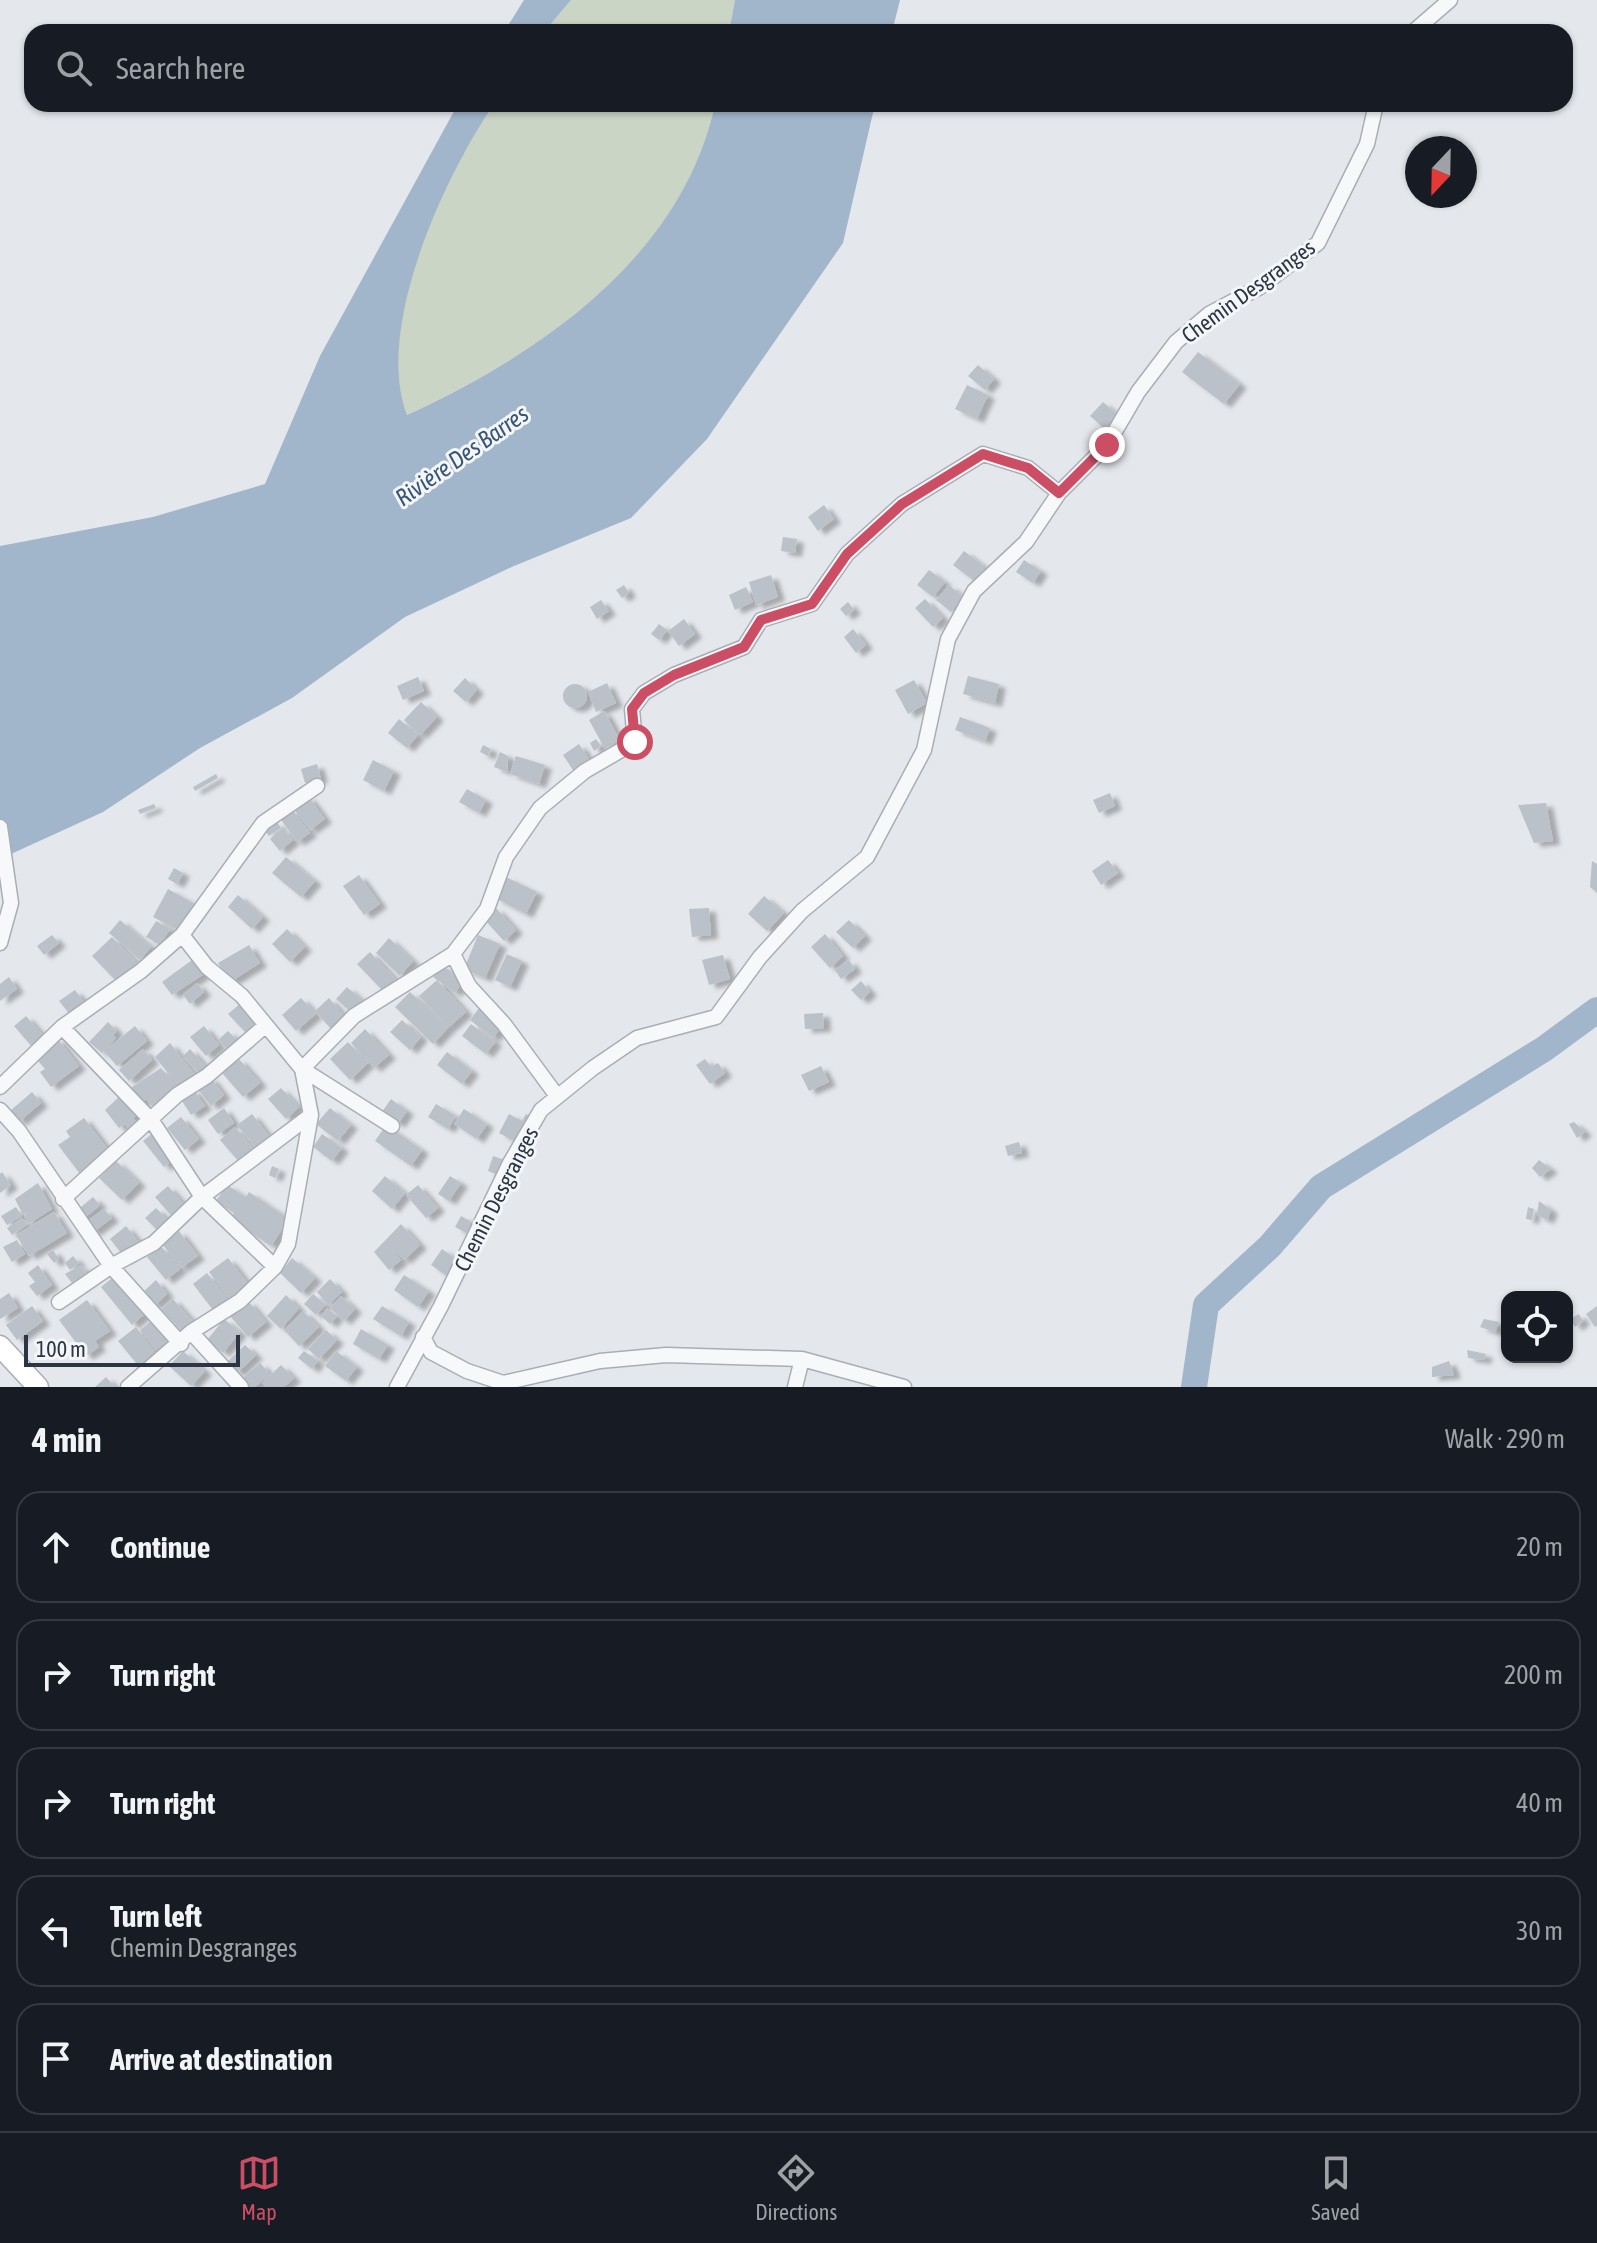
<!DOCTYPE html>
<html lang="en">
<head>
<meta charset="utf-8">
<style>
	body { margin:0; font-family:"Asap Condensed",sans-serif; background:#20242c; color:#f1f3f6 }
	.controls { position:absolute; right:24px; bottom:24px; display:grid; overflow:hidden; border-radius:16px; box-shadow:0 2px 6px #0004 }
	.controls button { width:72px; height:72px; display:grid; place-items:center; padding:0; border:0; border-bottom:2px solid #363941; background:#171b24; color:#f1f3f6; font:40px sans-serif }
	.compass { position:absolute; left:1405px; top:136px; width:72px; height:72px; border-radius:50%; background:#171b24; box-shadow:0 2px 6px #0004; rotate:202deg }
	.scale { position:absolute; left:24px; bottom:20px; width:216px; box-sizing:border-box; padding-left:8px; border:4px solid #2c3544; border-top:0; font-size:22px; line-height:28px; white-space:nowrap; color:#2c3544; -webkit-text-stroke:6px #f4f6f9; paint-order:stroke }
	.stop { position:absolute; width:24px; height:24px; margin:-18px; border:6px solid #cc4e65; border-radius:50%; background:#fff }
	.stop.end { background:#cc4e65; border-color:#fff; box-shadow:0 2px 8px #0008 }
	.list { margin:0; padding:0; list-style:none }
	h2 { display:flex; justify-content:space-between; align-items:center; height:104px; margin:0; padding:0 32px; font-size:34px }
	h2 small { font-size:26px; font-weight:400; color:#9ea1a6 }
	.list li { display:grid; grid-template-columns:52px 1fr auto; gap:24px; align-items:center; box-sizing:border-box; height:112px; margin:0 16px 16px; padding:0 16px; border:2px solid #363941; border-radius:24px }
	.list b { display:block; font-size:30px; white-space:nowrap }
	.list p { margin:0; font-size:26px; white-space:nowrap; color:#9ea1a6 }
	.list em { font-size:26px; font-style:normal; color:#9ea1a6 }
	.icon { flex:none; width:44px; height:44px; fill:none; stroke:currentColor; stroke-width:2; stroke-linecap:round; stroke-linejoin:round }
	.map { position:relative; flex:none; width:1597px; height:1387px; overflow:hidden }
	.search { position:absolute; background:#171b24; box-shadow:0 2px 6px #0004; left:24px; right:24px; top:24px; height:88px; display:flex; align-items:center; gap:20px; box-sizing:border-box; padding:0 28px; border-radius:24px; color:#9ea1a6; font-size:30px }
	.sheet { height:744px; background:#171b24 }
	nav { display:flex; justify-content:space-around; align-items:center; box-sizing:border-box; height:112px; border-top:2px solid #363941; background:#171b24; font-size:22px; color:#9ea1a6 }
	nav a { display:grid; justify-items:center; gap:4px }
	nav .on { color:#cc4e65 }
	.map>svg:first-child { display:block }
	.green { fill:#cad5c5 }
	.water { fill:#a1b6ca }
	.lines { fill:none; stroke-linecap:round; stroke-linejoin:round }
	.river { stroke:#a1b6ca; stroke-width:26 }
	.building { fill:#bbc1c9; filter:url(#shadow) }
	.minor-casing { stroke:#a9aeb6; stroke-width:17 }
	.secondary-casing { stroke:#a9aeb6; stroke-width:23 }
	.minor { stroke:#f7f8fa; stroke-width:14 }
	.secondary { stroke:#fff; stroke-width:20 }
	.route { stroke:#cc4e65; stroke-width:10 }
	.labels { text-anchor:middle; stroke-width:6; stroke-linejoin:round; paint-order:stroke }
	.street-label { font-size:22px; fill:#2c3544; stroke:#f4f6f9 }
	.water-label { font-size:24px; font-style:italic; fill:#375677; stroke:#f4f6f9 }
</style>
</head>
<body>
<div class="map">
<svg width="1597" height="1387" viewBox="0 0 1597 1387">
	<defs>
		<filter id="shadow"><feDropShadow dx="7" dy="4" stdDeviation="2" flood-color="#0004"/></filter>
	</defs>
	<rect width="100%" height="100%" fill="#e4e7ec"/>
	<!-- green -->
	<path class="green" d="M571,0H735L729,32H544Z
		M494,104H715C684,256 539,354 407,415C374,327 443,177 494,104Z"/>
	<!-- water -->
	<path class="water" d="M524,0H571L544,32H504Z
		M735,0H900L892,32H729Z
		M458,104H494C444,177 374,328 407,415C540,354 683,256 715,104H875L843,243L707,439L631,518L514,566L405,617L292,698L200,748L103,812L0,859V546L153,517L265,484L320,356Z"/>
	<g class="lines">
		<!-- river -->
		<path class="river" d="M1194,1387L1206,1305L1270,1246L1321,1187L1544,1049L1597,1010"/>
	</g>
	<!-- building -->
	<path class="building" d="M1198,352L1240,384L1224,404L1182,372Z
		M978,365L994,379L985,390L968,376Z
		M967,385L988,395L977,419L955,409Z
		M1103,402L1119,416L1106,430L1090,416Z
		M824,505L834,519L818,531L808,517Z
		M783,537L797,539L795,553L781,551Z
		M964,551L988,569L977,583L953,565Z
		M1024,560L1041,571L1033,583L1016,572Z
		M929,570L945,582L933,597L917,585Z
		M771,575L778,597L756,605L749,582Z
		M624,585L629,593L622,598L616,590Z
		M949,585L963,597L951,612L936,600Z
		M746,587L753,602L735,610L729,595Z
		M925,599L943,618L933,627L915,608Z
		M601,600L609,611L597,619L590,607Z
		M848,602L854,610L846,616L840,609Z
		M684,619L695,634L679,646L668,631Z
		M659,624L667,630L659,640L651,634Z
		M853,629L866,645L856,653L844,637Z
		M968,676L999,684L995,703L963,694Z
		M418,677L424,691L403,700L397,686Z
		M465,678L477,690L466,702L453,691Z
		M914,680L927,703L908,714L895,690Z
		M607,683L616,703L596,712L588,692Z
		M563 696a12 12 0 1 1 24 0a12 12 0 1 1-24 0Z
		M421,702L437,717L420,735L404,720Z
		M604,711L620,740L605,749L589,720Z
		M960,717L990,728L985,741L955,730Z
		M399,719L418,735L407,748L388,733Z
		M596,739L601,746L594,751L590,743Z
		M579,744L589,759L573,770L563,755Z
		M483,745L491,749L488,756L480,752Z
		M500,752L508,756L507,772L494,767Z
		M516,756L545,765L539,784L510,774Z
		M373,760L394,771L384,791L363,780Z
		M317,764L321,779L305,783L301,769Z
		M216,774L218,778L195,791L193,787Z
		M467,789L486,800L479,813L459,802Z
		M1110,793L1115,806L1099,813L1093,800Z
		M308,796L325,819L310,830L293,808Z
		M1546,803L1553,841L1534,843L1518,805Z
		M154,804L156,808L140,814L138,810Z
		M291,808L310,833L297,842L279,817Z
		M277,822L281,828L269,836L265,831Z
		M283,828L293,840L280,851L270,839Z
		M286,857L315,881L301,897L272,873Z
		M1108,860L1118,873L1101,885L1092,871Z
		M1592,861L1597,864V893L1590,887Z
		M174,868L183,873L177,884L168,879Z
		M359,875L380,904L364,915L343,886Z
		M506,877L537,892L526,914L495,898Z
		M168,889L195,904L180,931L153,917Z
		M238,895L263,917L252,929L228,907Z
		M764,896L784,913L767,931L748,914Z
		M496,908L516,930L504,941L484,919Z
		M709,908L711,935L692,937L689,909Z
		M120,920L151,947L140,960L109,933Z
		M849,920L865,936L853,948L836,932Z
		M156,921L170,929L160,945L146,937Z
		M287,929L305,947L290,962L272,944Z
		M825,934L843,956L830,968L811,947Z
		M52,935L59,943L44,955L37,946Z
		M478,935L500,944L485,978L464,969Z
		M112,937L137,963L117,982L92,956Z
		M389,938L413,961L400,976L376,953Z
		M249,945L260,963L230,982L218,963Z
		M370,952L396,980L384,992L357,964Z
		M507,954L522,961L510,987L495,980Z
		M723,955L730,979L709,985L702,960Z
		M192,960L204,974L172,995L162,982Z
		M849,960L855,969L841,979L835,970Z
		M442,965L463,981L455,993L433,977Z
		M9,977L17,989L0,1001V984Z
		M437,980L466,1012L448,1028L419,996Z
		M861,981L870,992L861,1000L851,990Z
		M197,983L204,992L190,1004L183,995Z
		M347,987L363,1001L352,1013L336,999Z
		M75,990L87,1006L72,1017L59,1001Z
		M410,992L448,1028L433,1044L395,1007Z
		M301,998L316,1014L296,1031L282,1015Z
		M329,998L346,1018L332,1030L315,1011Z
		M242,1002L260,1021L247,1034L228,1014Z
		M479,1008L502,1026L493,1038L470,1020Z
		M823,1013L824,1028L805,1029L804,1014Z
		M26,1016L45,1038L33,1048L14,1026Z
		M402,1020L421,1037L410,1050L390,1032Z
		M108,1022L117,1031L113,1035L116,1038L102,1053L89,1042Z
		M471,1024L495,1042L486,1054L462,1036Z
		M135,1026L147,1041L117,1066L104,1051Z
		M204,1026L219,1045L206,1056L190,1037Z
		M365,1029L389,1055L374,1068L351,1043Z
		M228,1031L239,1042L229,1051L218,1040Z
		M57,1038L79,1066L51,1087L40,1072L45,1069L34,1056Z
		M348,1042L368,1063L350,1080L330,1059Z
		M170,1043L197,1077L181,1089L155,1057Z
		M143,1049L152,1060L129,1081L119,1070Z
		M190,1049L208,1069L201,1076L183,1056Z
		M447,1052L472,1071L462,1084L437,1065Z
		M239,1059L260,1083L243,1097L222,1073Z
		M705,1059L711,1067L718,1063L725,1073L710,1084L696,1065Z
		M821,1066L829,1082L809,1091L801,1075Z
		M161,1068L179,1089L165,1101L161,1099L152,1106L146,1099L139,1105L129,1093L132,1087Z
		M210,1077L224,1095L211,1106L196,1087Z
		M281,1088L299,1107L286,1119L268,1099Z
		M193,1089L205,1106L191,1115L180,1098Z
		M32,1092L41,1103L19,1122L10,1111Z
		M122,1094L139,1113L133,1118L137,1123L129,1129L125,1124L119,1128L105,1110Z
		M391,1099L407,1111L398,1124L382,1112Z
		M436,1104L456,1116L448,1129L428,1117Z
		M224,1108L234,1123L218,1134L208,1120Z
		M330,1108L351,1125L338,1141L316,1124Z
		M464,1109L487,1124L477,1139L454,1124Z
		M252,1114L269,1136L255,1147L237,1125Z
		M509,1114L522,1121L526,1114L533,1118L519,1144L499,1133Z
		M181,1117L199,1139L185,1150L167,1128Z
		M84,1118L109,1151L80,1174L58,1145L70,1137L66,1131Z
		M1574,1122L1585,1132L1577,1138L1569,1124Z
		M386,1125L422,1150L411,1166L375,1141Z
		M235,1127L254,1149L239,1162L220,1140Z
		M154,1132L175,1158L164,1167L143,1141Z
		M322,1134L342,1148L332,1161L313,1147Z
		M1019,1142L1022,1153L1008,1156L1005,1146Z
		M493,1156L504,1160L498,1175L488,1171Z
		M1539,1160L1551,1169L1540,1177L1532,1168Z
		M116,1161L139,1183L122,1200L99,1178Z
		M272,1166L279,1169L275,1178L269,1175Z
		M2,1172L11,1185L0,1193V1174Z
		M385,1176L405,1193L392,1209L372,1191Z
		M450,1176L461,1183L449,1201L438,1194Z
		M38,1183L52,1209L28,1224L24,1216L29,1212L23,1215L15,1199Z
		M227,1185L246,1197L249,1192L289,1219L271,1246L230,1219L234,1213L216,1201Z
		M418,1185L438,1208L426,1218L406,1195Z
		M168,1186L187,1208L175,1220L155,1197Z
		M93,1197L100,1205L82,1220L75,1212Z
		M1539,1201L1551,1210L1547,1220L1537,1215Z
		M16,1207L22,1216L7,1225L1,1216Z
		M1528,1207L1534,1209L1532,1220L1526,1219Z
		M156,1208L172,1224L161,1234L145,1218Z
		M104,1209L112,1218L92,1233L85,1223Z
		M54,1212L67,1233L29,1256L16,1235Z
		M461,1216L470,1221L468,1234L455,1227Z
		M22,1218L27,1224L12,1235L7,1228Z
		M401,1224L420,1245L404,1260L390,1246L401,1260L389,1270L374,1252Z
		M126,1226L141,1245L125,1258L110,1239Z
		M179,1231L198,1256L181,1268L162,1244Z
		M17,1240L25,1254L12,1262L3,1247Z
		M161,1246L180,1269L166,1280L147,1257Z
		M442,1249L461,1262L451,1279L431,1265Z
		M53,1250L59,1259L54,1263L47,1254Z
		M73,1256L79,1263L70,1270L65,1263Z
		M228,1258L249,1285L230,1299L209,1272Z
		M292,1258L315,1278L301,1293L280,1273Z
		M38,1265L52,1285L37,1296L29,1286L35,1282L28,1273Z
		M81,1265L90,1277L76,1288L73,1283L78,1277L72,1283L65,1274Z
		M207,1273L228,1299L213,1310L193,1284Z
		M117,1274L147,1312L132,1325L101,1287Z
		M404,1275L429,1291L418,1307L394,1290Z
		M330,1279L342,1292L328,1305L317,1292Z
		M156,1280L167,1294L154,1306L142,1293Z
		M9,1293L18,1308L0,1319V1299Z
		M313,1294L326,1305L316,1315L304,1304Z
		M286,1295L299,1308L281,1329L267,1316Z
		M341,1296L355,1309L344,1321L330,1308Z
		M173,1299L195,1324L184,1334L161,1309Z
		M87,1300L110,1331L95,1341L99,1347L86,1356L59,1320Z
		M248,1301L266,1322L248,1337L230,1316Z
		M32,1306L43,1321L17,1340L6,1325Z
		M382,1306L409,1322L401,1336L373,1319Z
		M1597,1306V1325L1595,1327L1586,1314Z
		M327,1308L337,1316L330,1324L321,1316Z
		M303,1311L319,1327L299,1346L284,1330Z
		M1579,1314L1583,1321L1575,1327L1570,1319Z
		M155,1318L174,1342L159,1354L140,1330Z
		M224,1319L240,1332L223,1353L207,1340Z
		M1484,1319L1499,1322L1495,1332L1480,1327Z
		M136,1327L158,1356L141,1369L118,1341Z
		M361,1329L388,1345L379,1359L353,1344Z
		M326,1330L337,1340L319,1359L308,1349Z
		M245,1345L256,1355L237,1373L227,1362Z
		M1467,1350L1486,1354L1484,1360L1468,1358Z
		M183,1351L205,1371L191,1386L169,1366Z
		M304,1351L318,1361L312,1369L298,1358Z
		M336,1351L357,1367L346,1381L325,1366Z
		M1449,1361L1454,1375L1432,1377V1367Z
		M260,1363L270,1374L255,1387H248L241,1379Z
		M281,1365L294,1378L284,1387H266L262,1383Z
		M106,1377L115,1387H95Z"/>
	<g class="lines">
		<!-- minor casing -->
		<g class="minor-casing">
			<path id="minor" d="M1413,32L1450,0
				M317,786L263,823L182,935L207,967L242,996L302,1069L392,1126
				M0,827L11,903L0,943
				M453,954L487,909L506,857L540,808L585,771L635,742L632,709L644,693L674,675L744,647L761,620L812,604L847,554L902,504L983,454L1028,468L1059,493
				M62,1027L152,1121L202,1197L275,1267
				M0,1087L62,1027L141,971L182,935
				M0,1110L19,1131L111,1266L181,1344
				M63,1199L177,1095L207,1076L266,1025
				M59,1302L113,1265L154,1243L202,1197L311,1115
				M191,1332L241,1387
				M423,1337L431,1352L467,1371L503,1383L600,1361L666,1355L802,1359L904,1387
				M128,1387L191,1332L240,1301L275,1267L288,1244L311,1115L302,1069L354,1016L453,954L469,986L504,1024L557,1096
				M397,1387L441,1306L510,1163L541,1110L593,1068L637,1038L716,1017L760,957L802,911L867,857L924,750L948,639L974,591L1026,542L1059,493L1107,445L1138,392L1176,342L1209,314L1260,287L1318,243L1367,144L1376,104
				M795,1387L802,1359"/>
		</g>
		<!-- secondary casing -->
		<g class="secondary-casing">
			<path id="secondary" d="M0,1346L38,1387"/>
		</g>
		<!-- minor -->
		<use href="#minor" class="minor"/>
		<!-- secondary -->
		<use href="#secondary" class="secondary"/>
	</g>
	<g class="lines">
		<!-- route -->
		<path class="route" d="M635,742L632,709L644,693L674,675L744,647L761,620L812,604L847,554L902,504L983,454L1028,468L1059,493L1107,445"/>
	</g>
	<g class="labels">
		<!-- street labels -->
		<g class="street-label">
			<text transform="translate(1248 291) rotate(-36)" y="8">Chemin Desgranges</text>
			<text transform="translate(496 1199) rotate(-63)" y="8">Chemin Desgranges</text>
		</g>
		<!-- water labels -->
		<g class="water-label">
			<text transform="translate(462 456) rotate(-35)" y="8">Rivière Des Barres</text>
		</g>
	</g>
</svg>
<div class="controls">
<button><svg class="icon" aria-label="locate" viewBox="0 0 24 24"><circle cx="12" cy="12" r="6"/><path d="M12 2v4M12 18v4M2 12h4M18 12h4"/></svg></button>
</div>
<svg class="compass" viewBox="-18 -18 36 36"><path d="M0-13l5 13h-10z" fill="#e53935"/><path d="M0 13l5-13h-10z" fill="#9ea1a6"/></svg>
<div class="scale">100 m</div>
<div class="stop" style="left:635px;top:742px"></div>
<div class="stop end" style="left:1107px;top:445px"></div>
<div class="search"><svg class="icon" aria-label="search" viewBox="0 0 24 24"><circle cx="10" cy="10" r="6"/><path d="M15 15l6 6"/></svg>Search here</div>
</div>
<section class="sheet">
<h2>4 min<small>Walk · 290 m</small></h2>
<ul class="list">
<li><svg class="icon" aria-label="ahead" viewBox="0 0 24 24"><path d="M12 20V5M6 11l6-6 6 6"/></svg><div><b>Continue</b></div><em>20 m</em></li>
<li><svg class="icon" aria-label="right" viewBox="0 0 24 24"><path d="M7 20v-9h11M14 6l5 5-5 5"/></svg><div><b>Turn right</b></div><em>200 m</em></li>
<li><svg class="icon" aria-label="right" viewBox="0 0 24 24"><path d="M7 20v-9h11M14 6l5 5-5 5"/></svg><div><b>Turn right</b></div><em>40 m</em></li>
<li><svg class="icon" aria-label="left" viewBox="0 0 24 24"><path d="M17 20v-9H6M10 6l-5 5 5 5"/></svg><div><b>Turn left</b><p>Chemin Desgranges</p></div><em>30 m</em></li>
<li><svg class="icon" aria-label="arrive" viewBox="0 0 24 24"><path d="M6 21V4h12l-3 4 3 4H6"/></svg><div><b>Arrive at destination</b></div></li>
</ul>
</section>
<nav>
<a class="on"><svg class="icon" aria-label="map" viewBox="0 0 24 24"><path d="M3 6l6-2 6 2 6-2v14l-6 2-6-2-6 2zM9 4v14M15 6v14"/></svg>Map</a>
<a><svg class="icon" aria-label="directions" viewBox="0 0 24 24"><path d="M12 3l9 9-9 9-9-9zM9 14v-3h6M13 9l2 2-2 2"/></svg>Directions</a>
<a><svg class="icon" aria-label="saved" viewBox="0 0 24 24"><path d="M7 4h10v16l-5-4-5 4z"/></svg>Saved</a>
</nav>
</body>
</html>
